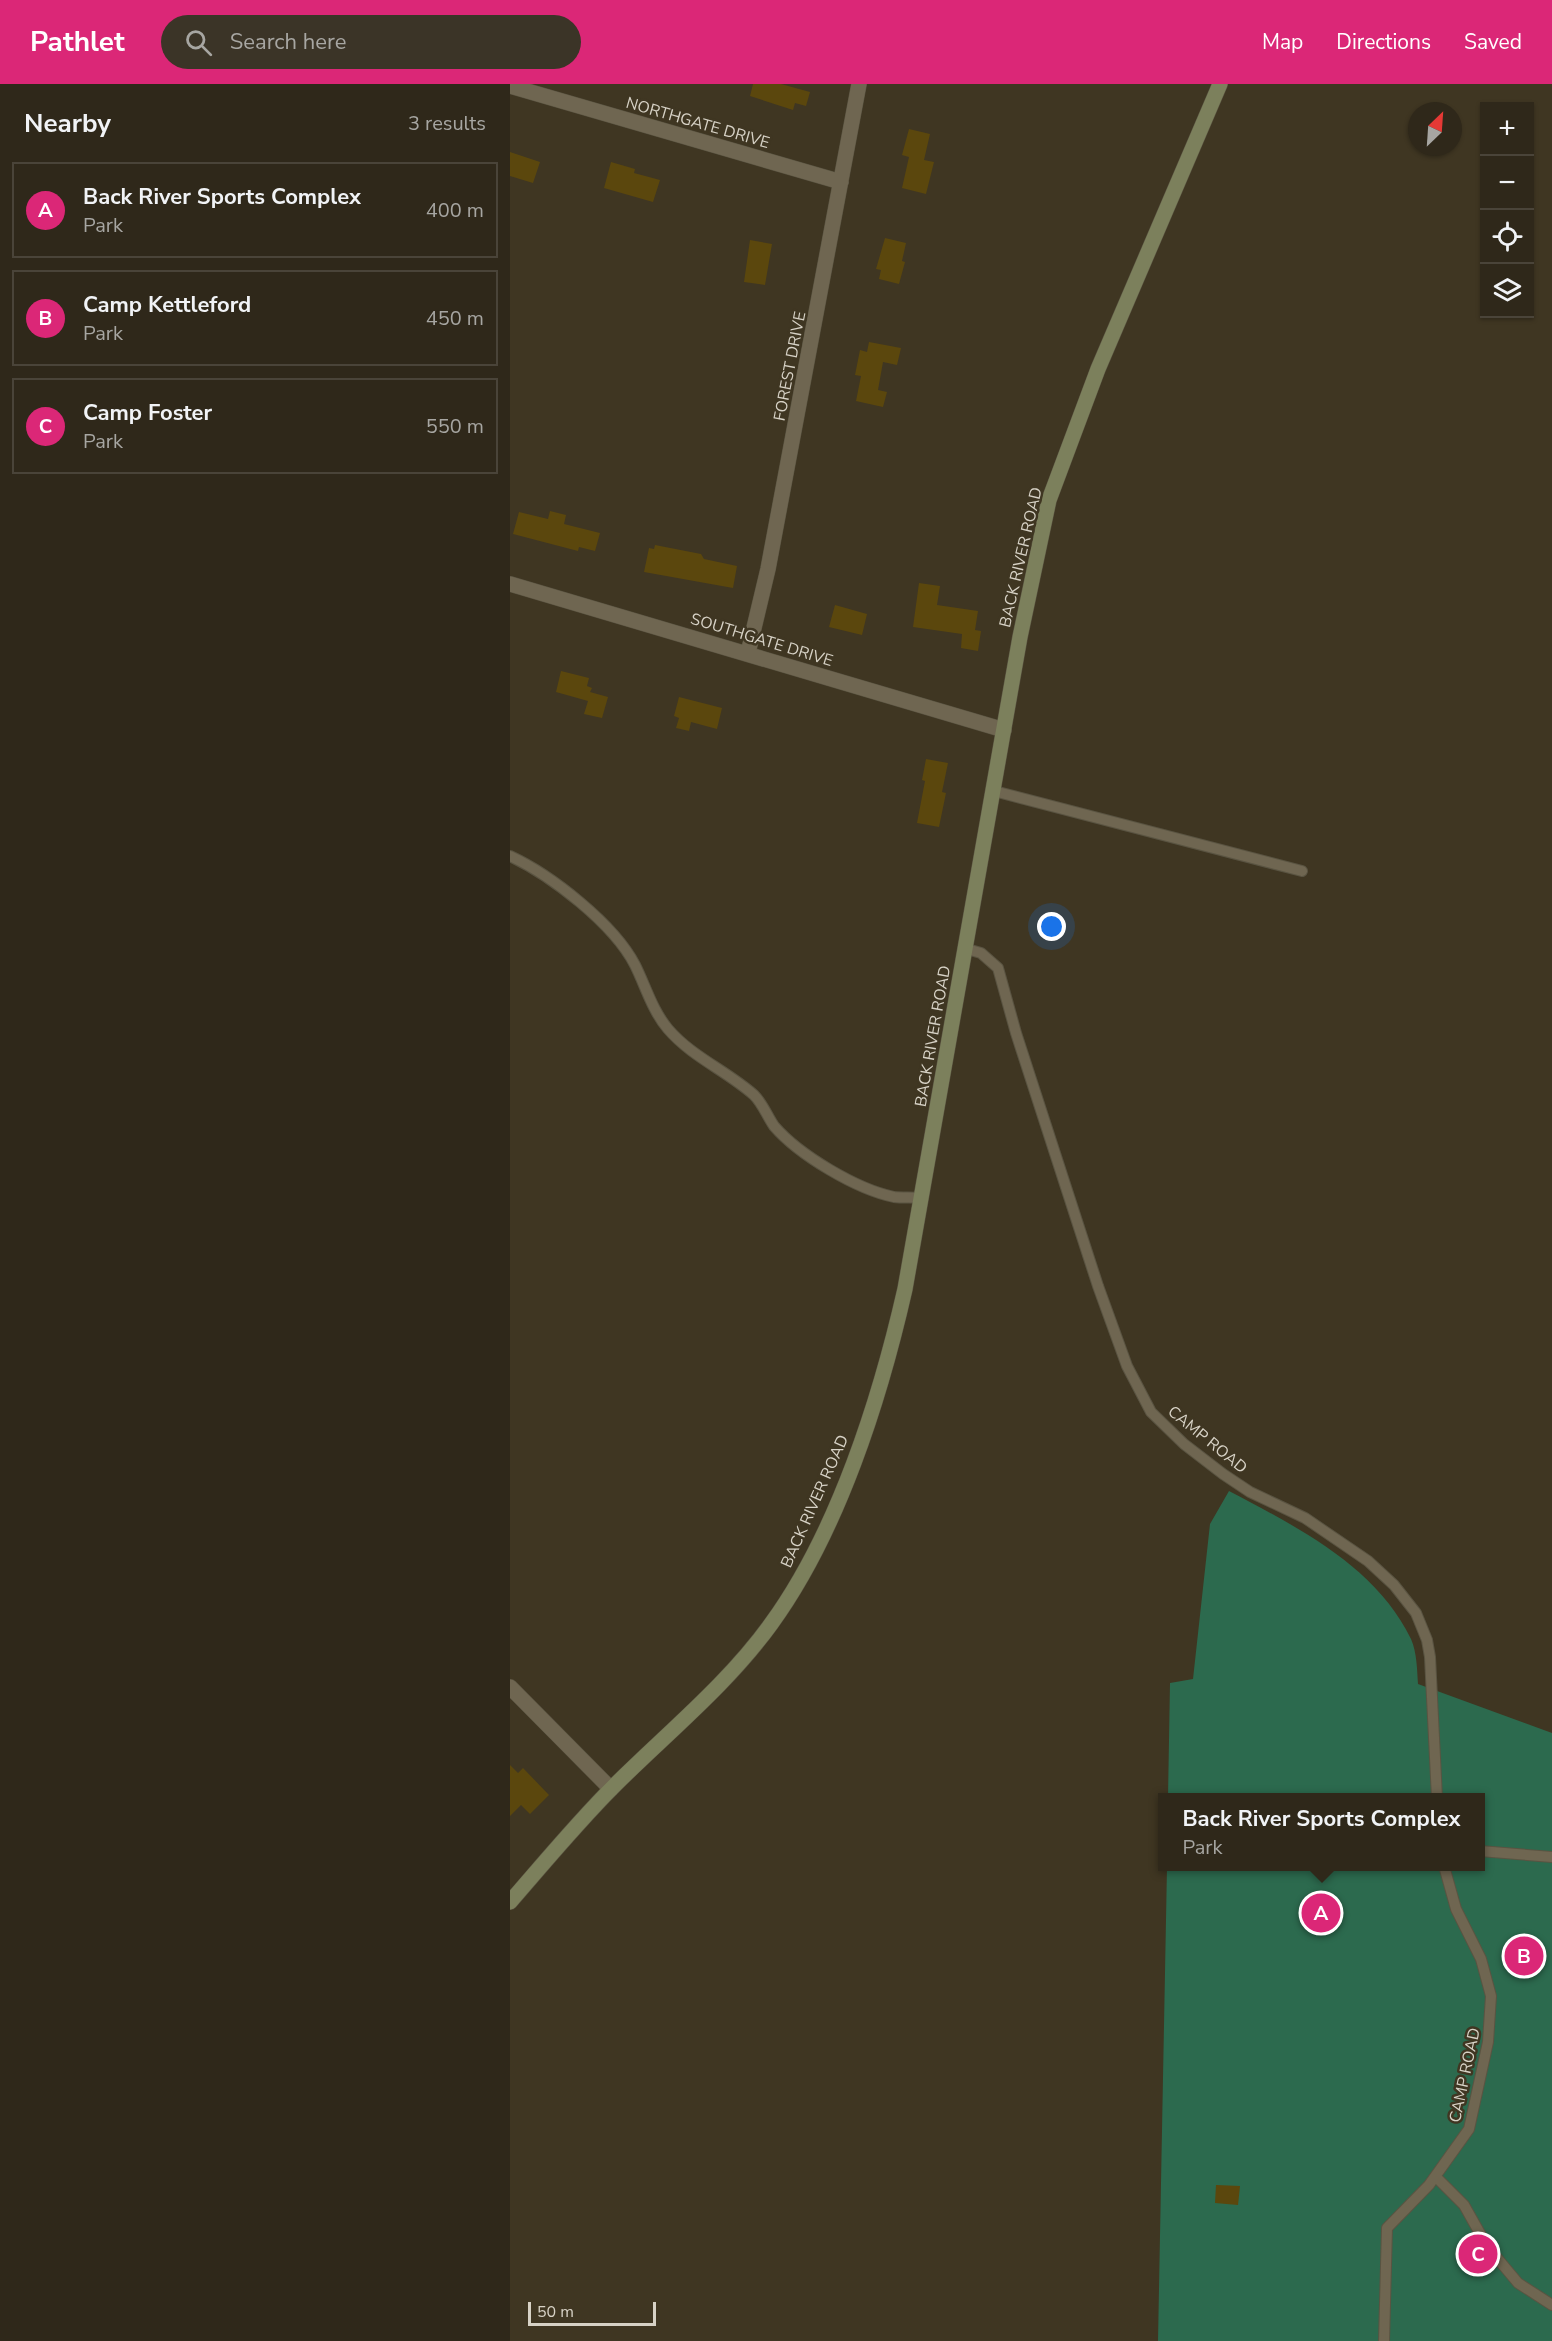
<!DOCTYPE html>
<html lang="en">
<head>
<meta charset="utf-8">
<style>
	body { margin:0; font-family:"Nunito Sans",sans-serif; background:#3b3427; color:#f1f3f6 }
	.controls { position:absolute; right:18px; top:18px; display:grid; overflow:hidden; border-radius:0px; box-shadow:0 2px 4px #0004 }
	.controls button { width:54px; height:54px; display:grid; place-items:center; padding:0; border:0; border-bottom:2px solid #4a4439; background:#2f281a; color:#f1f3f6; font:30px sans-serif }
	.compass { position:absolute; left:898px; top:18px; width:54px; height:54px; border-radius:50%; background:#2f281a; box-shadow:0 2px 4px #0004; rotate:25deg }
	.scale { position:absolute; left:18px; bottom:15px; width:128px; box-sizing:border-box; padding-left:6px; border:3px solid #d7d2c6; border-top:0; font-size:16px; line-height:21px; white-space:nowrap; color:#d7d2c6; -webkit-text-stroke:4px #3f3622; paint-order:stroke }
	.you { position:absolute; left:542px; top:843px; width:21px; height:21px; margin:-15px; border:4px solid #fff; border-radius:50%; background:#1a73e8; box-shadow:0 0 0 9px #1a73e833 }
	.badge { display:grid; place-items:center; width:39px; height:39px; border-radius:50%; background:#db2777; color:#fff; font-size:20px; font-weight:700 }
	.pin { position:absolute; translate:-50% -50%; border:3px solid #fff; box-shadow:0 2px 6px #0006 }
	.popup { position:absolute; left:648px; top:1709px; width:327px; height:78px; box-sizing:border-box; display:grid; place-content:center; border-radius:0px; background:#2f281a; filter:drop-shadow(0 2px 4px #0005); font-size:20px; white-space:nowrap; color:#a7a6a2 }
	.popup b { font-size:22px; color:#f1f3f6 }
	.popup::after { content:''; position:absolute; left:50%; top:100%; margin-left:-12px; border:12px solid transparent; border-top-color:#2f281a }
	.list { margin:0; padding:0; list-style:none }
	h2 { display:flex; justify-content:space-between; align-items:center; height:78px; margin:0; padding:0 24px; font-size:26px }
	h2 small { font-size:20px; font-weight:400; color:#a7a6a2 }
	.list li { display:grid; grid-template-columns:39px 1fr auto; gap:18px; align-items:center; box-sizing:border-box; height:96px; margin:0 12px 12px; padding:0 12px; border:2px solid #4a4439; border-radius:0px }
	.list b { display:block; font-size:22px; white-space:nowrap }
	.list p { margin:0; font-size:20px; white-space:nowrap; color:#a7a6a2 }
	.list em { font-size:20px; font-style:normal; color:#a7a6a2 }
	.icon { flex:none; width:33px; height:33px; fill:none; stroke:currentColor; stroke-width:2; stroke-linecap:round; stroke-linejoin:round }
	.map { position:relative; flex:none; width:1042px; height:2257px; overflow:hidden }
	header { display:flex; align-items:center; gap:36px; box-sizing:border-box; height:84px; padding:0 30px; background:#db2777; color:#fff }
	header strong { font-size:28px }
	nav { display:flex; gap:33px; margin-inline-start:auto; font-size:21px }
	.search { width:420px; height:54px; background:#3b3427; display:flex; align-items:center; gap:15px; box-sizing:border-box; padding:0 21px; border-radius:33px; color:#a7a6a2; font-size:22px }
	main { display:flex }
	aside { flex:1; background:#2f281a }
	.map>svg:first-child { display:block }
	.green { fill:#2c6a4e }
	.building { fill:#5b470d }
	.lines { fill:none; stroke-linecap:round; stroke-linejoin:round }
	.lane-casing { stroke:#5a5442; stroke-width:12 }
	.street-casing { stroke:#5a5442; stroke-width:16 }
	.secondary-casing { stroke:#5a5442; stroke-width:16 }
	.lane { stroke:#6f6651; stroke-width:10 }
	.street { stroke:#6f6651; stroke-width:15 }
	.secondary { stroke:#7c805c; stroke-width:15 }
	.labels { text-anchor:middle; stroke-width:5; stroke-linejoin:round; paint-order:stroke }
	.street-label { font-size:16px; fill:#d7d2c6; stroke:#3f3622 }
</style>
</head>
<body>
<header>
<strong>Pathlet</strong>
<div class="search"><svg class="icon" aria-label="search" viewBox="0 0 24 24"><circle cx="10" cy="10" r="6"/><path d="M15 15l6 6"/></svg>Search here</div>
<nav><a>Map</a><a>Directions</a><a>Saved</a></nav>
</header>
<main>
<aside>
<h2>Nearby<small>3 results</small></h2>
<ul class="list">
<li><span class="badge">A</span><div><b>Back River Sports Complex</b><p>Park</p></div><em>400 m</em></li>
<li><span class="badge">B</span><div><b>Camp Kettleford</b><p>Park</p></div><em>450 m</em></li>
<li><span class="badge">C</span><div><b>Camp Foster</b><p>Park</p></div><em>550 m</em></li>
</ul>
</aside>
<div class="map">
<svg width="1042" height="2257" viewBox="0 0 1042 2257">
	<rect width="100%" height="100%" fill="#3f3622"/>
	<!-- green -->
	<path class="green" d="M719,1407C787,1443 866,1482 901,1555C907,1569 907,1585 908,1600L1042,1649V2257H648L657,1783L970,1782V1714L658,1713L660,1599L683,1595L700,1440Z"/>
	<!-- building -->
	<path class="building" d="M243,0H271L300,8L296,22L285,19L283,26L240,12Z
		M399,45L420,50L414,76L424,78L416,110L392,104L399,73L392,71Z
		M0,68L30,78L23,99L0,92Z
		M101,78L125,85L124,89L150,96L143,118L94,104Z
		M375,154L396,159L392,177L395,178L389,200L369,195L371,186L366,185Z
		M240,156L262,160L255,201L234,198Z
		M359,258L391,264L387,281L373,278L368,306L377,308L373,323L346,317L351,292L345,291L350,266L357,268Z
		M40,427L56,431L54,440L90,449L85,467L69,463L68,467L3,450L9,428L38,435Z
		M145,461L191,470L194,475L227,482L223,504L134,488L139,464L144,465Z
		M409,499L430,502L427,521L468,527L465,546L471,547L468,567L451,564L452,550L403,543Z
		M325,521L357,530L352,551L319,543Z
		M51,587L79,594L77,602L82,604L80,608L98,613L92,634L74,630L78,617L46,608Z
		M169,613L212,624L207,645L181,638L179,647L166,644L169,634L164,632Z
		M416,675L438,679L432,708L436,709L429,743L407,739L415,697L412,696Z
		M0,1681L8,1689L13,1684L39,1711L20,1730L11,1721L0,1732Z
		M706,2101L730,2102L728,2121L705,2119Z"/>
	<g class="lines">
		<!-- lane casing -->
		<g class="lane-casing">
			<path id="lane" d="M484,707L792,787
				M0,772C41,791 104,840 125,881C136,903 142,926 158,945C182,973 217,987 244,1011C253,1020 257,1032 264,1042C289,1071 346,1105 384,1113C393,1114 403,1113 411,1114
				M457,865L471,869L488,884L506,949L588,1202L617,1282L641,1328L674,1360L713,1390L740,1408L795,1434L858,1477L884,1501L906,1529L917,1556L920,1573L927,1714
				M970,1767L1042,1773
				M926,2093L954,2121L977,2162L1008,2199L1042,2221
				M874,2257L877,2144L919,2101L959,2045L978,1958L981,1912L971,1875L946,1825L934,1782"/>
		</g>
		<!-- street casing -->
		<g class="street-casing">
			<path id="street" d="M0,2L331,98
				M0,500L494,646
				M238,569L258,485L349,0
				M0,1603L101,1705"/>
		</g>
		<!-- secondary casing -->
		<g class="secondary-casing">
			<path id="secondary" d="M0,1818C34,1779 67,1739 103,1703C156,1650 217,1601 261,1540C328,1448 370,1315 395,1205L510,553L539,416L588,285L710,0"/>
		</g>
		<!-- lane -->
		<use href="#lane" class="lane"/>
		<!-- street -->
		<use href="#street" class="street"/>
		<!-- secondary -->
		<use href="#secondary" class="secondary"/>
	</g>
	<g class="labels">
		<!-- street labels -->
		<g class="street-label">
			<text transform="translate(188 38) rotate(16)" y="6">NORTHGATE DRIVE</text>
			<text transform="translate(279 282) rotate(-79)" y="6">FOREST DRIVE</text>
			<text transform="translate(510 473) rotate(-77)" y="6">BACK RIVER ROAD</text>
			<text transform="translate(252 555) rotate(17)" y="6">SOUTHGATE DRIVE</text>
			<text transform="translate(422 952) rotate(-80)" y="6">BACK RIVER ROAD</text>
			<text transform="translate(698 1355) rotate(39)" y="6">CAMP ROAD</text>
			<text transform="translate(304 1417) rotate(-66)" y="6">BACK RIVER ROAD</text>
			<text transform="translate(954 1991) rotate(-78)" y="6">CAMP ROAD</text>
		</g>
	</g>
</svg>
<div class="controls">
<button>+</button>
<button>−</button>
<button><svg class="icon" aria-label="locate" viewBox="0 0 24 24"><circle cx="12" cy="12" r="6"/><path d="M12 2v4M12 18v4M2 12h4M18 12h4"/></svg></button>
<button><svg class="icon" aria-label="layers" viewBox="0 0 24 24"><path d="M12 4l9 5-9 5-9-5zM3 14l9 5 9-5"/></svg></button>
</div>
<svg class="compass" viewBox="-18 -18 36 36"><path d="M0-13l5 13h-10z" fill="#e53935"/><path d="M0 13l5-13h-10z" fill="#a7a6a2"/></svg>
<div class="scale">50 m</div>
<div class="you"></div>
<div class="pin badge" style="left:811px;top:1829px">A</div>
<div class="popup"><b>Back River Sports Complex</b>Park</div>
<div class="pin badge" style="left:1014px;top:1872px">B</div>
<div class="pin badge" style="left:968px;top:2170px">C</div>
</div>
</main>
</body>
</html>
